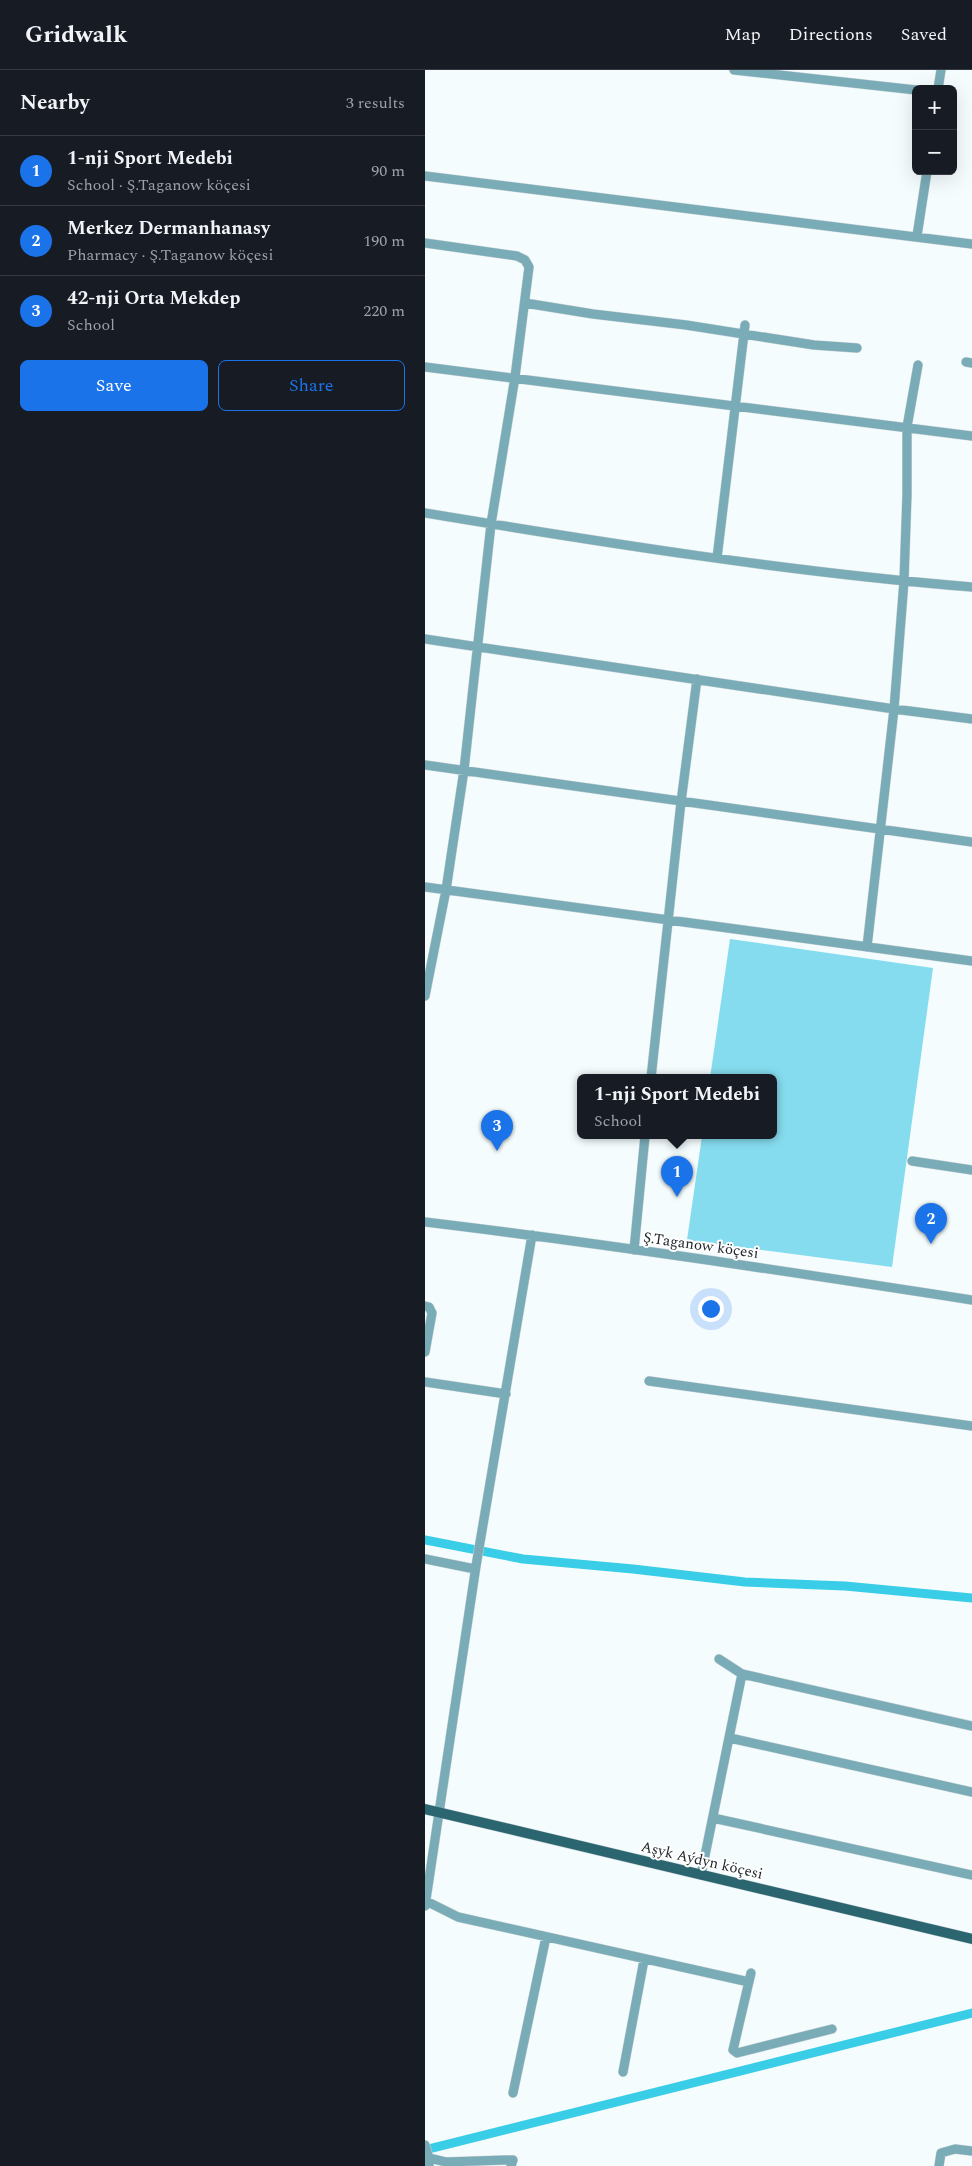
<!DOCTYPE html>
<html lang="en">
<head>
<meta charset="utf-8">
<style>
	body { margin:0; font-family:Spectral,serif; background:#20242c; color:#f1f3f6 }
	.controls { position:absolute; right:15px; top:15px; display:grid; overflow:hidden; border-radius:8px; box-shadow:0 5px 20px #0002 }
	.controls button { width:45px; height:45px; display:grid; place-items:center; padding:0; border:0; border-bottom:1px solid #363941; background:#171b24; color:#f1f3f6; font:25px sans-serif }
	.you { position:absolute; left:285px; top:1238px; width:18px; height:18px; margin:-12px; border:4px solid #fff; border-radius:50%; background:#1a73e8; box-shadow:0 0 0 8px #1a73e833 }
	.badge { display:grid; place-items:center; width:32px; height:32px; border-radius:50%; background:#1a73e8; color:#fff; font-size:16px; font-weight:700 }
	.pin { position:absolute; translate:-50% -41px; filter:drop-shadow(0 1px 2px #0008) }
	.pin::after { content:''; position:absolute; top:26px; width:18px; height:15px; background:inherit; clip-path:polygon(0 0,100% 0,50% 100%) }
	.popup { position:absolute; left:152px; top:1004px; width:200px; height:65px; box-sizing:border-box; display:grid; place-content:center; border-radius:8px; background:#171b24; filter:drop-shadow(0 1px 4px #0005); font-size:16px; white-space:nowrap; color:#9ea1a6 }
	.popup b { font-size:19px; color:#f1f3f6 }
	.popup::after { content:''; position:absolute; left:50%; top:100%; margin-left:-10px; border:10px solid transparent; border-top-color:#171b24 }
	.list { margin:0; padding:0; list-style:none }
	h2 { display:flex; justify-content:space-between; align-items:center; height:65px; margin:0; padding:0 20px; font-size:21px }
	h2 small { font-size:16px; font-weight:400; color:#9ea1a6 }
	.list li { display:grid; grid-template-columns:32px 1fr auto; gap:15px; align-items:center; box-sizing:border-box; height:70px; padding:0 20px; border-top:1px solid #363941 }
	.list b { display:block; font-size:19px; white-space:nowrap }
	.list p { margin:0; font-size:16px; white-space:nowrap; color:#9ea1a6 }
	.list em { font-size:16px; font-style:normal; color:#9ea1a6 }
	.actions { display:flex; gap:10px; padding:15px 20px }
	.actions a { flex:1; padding:11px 0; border:1px solid #1a73e8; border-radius:8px; text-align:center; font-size:18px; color:#1a73e8 }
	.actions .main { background:#1a73e8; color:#fff }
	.map { position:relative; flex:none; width:547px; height:2096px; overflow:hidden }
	header { display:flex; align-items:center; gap:30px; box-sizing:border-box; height:70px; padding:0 25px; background:#171b24; border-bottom:1px solid #363941 }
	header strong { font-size:24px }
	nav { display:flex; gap:28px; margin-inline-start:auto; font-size:18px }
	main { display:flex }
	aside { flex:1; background:#171b24 }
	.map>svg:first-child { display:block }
	.green { fill:#85dcee }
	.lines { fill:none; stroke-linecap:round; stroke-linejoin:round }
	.canal { stroke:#3acde7; stroke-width:9 }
	.minor-casing { stroke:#ced6d8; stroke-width:10 }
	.major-casing { stroke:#ced6d8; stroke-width:11 }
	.minor { stroke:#7aacb7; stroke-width:9 }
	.major { stroke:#2a6570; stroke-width:10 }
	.labels { text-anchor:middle; stroke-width:4; stroke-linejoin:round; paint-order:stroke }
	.street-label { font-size:15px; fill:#202729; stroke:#fff }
</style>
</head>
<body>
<header>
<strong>Gridwalk</strong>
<nav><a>Map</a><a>Directions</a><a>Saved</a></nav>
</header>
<main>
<aside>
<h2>Nearby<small>3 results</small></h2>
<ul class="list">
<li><span class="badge">1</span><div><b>1-nji Sport Medebi</b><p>School · Ş.Taganow köçesi</p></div><em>90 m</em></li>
<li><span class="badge">2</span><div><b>Merkez Dermanhanasy</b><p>Pharmacy · Ş.Taganow köçesi</p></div><em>190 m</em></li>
<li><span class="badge">3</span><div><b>42-nji Orta Mekdep</b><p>School</p></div><em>220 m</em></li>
</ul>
<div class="actions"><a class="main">Save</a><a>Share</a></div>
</aside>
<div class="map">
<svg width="547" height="2096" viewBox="0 0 547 2096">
	<rect width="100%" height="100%" fill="#f4fcfe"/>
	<!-- green -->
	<path class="green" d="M305,869L508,898L467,1197L262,1170L277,1066H348V1008H285Z"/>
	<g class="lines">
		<!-- canal -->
		<path class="canal" d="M0,1470L98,1489L208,1499L320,1512L420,1516L547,1528
			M0,2080L547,1943"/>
		<!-- minor casing -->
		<g class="minor-casing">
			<path id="minor" d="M309,0L491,20
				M513,19L516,0
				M0,106L547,174
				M492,166L502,101
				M0,173L92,186L100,190L104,197L90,307L66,454L39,700L21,820L0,926
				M100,233L168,244L261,255L389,275L432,278
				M541,292L547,293
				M0,297L547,366
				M0,443C181,473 364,502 547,517
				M292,488L320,255
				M0,569L469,639L547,649
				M0,695L547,772
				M0,817L547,891
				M442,877L469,639L479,511L482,424V357L493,295
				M226,1008L256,732L272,609
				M487,1091L547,1100
				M0,1152C183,1174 365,1202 547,1230
				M209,1180L220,1066
				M0,1236L4,1237L7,1243L0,1282
				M224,1311L547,1356
				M0,1312L81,1324
				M0,1489L50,1499
				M317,1604L547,1656
				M305,1668L547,1722
				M288,1748L547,1805
				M276,1805L317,1604L294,1589
				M1,1831L33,1847L324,1912
				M0,1836L51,1496L107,1165
				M326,1903L308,1980L312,1983L407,1959
				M198,2002L219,1890
				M88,2023L121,1867
				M0,2075L4,2088V2096
				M0,2089L4,2088L21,2092L80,2090H88L86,2096
				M514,2096L516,2083L530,2079L547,2081"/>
		</g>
		<!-- major casing -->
		<g class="major-casing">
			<path id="major" d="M0,1739L547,1869"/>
		</g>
		<!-- minor -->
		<use href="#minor" class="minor"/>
		<!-- major -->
		<use href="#major" class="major"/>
	</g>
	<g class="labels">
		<!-- street labels -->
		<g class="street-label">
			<text transform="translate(276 1175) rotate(8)" y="5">Ş.Taganow köçesi</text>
			<text transform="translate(277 1790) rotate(13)" y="5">Aşyk Aýdyn köçesi</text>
		</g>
	</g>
</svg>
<div class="controls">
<button>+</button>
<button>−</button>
</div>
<div class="you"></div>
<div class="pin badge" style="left:252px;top:1127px">1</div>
<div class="popup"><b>1-nji Sport Medebi</b>School</div>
<div class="pin badge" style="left:506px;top:1174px">2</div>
<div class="pin badge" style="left:72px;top:1081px">3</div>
</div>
</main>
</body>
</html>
